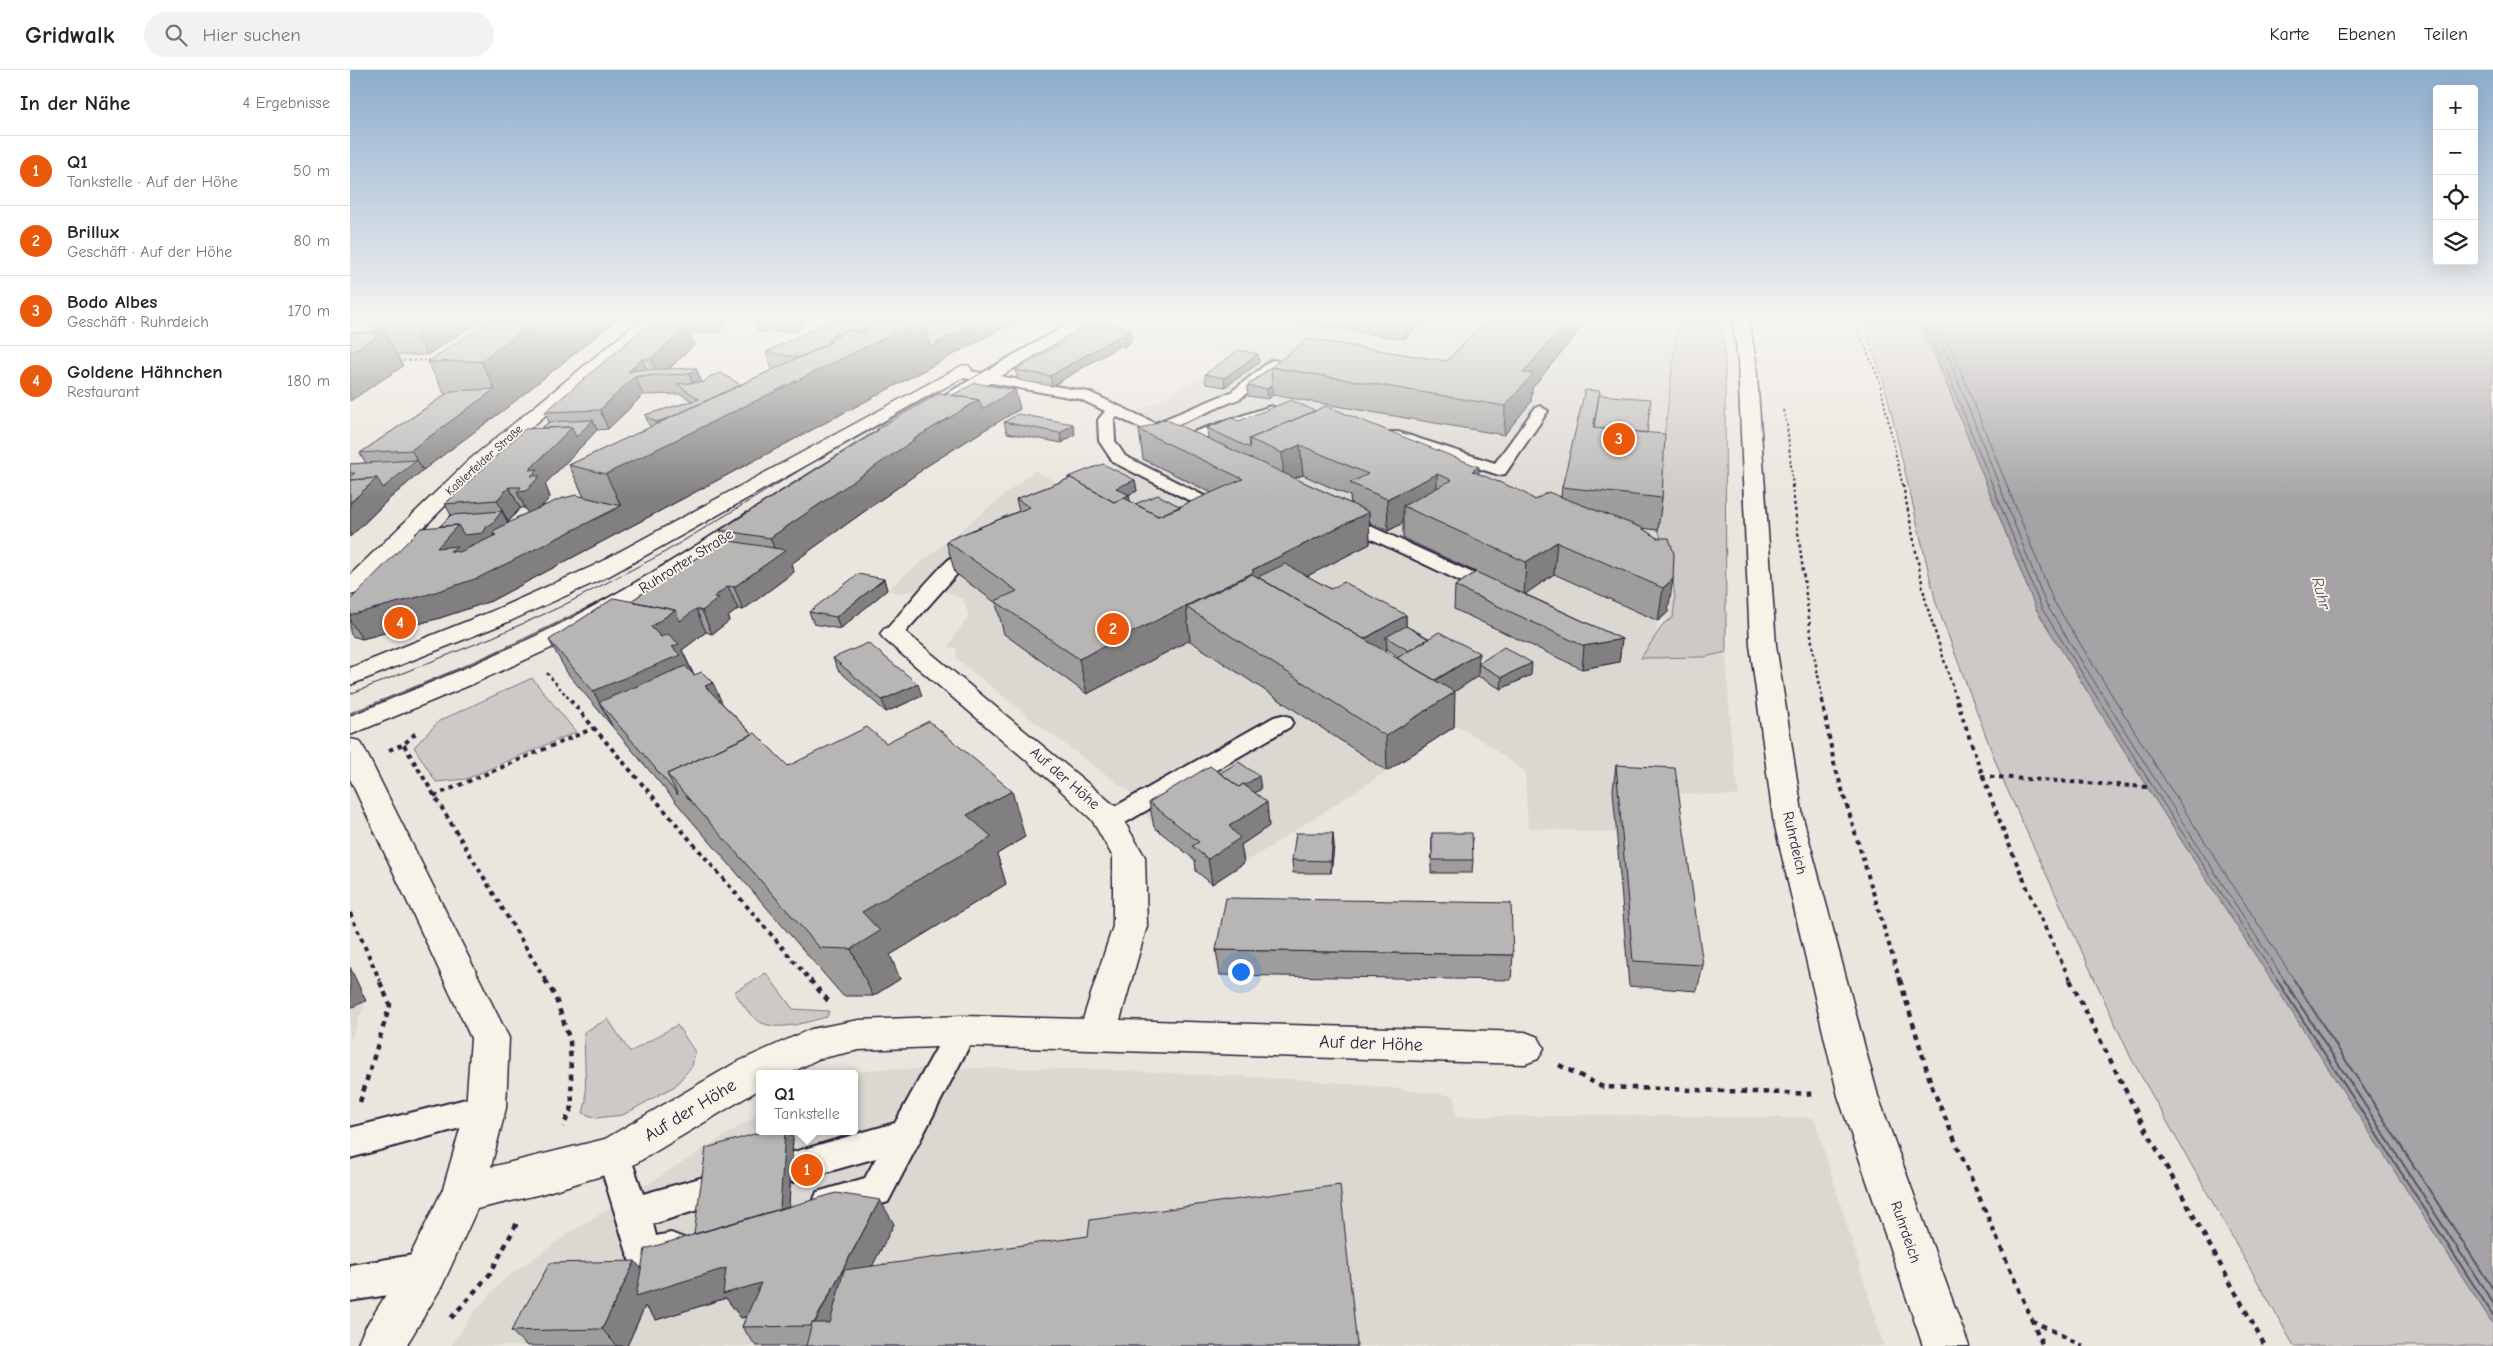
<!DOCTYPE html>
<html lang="de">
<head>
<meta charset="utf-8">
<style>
	body { margin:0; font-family:"Comic Neue",sans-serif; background:#f2f2f2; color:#222 }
	.controls { position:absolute; right:15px; top:15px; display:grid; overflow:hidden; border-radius:5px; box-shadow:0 5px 20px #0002 }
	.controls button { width:45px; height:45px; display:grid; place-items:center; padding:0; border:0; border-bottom:1px solid #e0e0e0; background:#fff; color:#222; font:25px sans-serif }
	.you { position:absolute; left:890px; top:901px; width:18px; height:18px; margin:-12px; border:4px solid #fff; border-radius:50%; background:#1a73e8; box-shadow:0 0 0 8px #1a73e833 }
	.badge { display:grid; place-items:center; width:32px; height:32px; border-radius:50%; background:#ea580c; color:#fff; font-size:16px; font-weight:700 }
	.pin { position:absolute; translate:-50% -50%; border:2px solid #fff; box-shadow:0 1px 5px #0006 }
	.popup { position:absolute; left:406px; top:1000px; width:102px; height:65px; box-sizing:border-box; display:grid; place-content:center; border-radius:5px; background:#fff; filter:drop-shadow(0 1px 4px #0005); font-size:16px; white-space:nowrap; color:#767676 }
	.popup b { font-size:19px; color:#222 }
	.popup::after { content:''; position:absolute; left:50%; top:100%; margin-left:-10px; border:10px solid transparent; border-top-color:#fff }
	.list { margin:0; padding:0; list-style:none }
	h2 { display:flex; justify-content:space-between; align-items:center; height:65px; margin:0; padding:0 20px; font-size:21px }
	h2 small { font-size:16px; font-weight:400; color:#767676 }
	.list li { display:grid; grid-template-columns:32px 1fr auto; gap:15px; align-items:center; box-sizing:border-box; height:70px; padding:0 20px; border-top:1px solid #e0e0e0 }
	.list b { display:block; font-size:19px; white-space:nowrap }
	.list p { margin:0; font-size:16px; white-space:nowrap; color:#767676 }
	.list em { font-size:16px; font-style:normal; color:#767676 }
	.icon { flex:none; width:28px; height:28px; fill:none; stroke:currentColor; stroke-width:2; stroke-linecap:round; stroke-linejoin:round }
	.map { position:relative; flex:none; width:2143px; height:1276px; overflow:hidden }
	header { display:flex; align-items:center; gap:30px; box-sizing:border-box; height:70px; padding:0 25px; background:#fff; border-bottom:1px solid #e0e0e0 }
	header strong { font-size:24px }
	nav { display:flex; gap:28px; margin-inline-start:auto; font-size:18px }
	.search { width:350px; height:45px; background:#f2f2f2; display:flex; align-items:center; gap:12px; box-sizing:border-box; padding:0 18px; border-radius:28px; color:#767676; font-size:19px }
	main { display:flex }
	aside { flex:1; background:#fff }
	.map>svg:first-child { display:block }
	.built { fill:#dbd8d2 }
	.green { fill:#cdc9c6; stroke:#787680 }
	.water { fill:#a6a3a6; stroke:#716f7b }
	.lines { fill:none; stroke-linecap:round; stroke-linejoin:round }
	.shore-far1 { stroke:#575666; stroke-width:1 }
	.shore { stroke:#575666; stroke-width:2 }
	.service-casing { stroke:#22223b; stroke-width:4 }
	.minor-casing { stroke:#22223b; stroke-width:3 }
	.secondary-casing { stroke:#22223b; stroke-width:3 }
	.path-far3 { stroke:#22223b; stroke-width:2; stroke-dasharray:2.5 2.5; stroke-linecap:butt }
	.path-far2 { stroke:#22223b; stroke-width:2.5; stroke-dasharray:3 3; stroke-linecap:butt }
	.path-far1 { stroke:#22223b; stroke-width:4; stroke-dasharray:4.5 4.5; stroke-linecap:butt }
	.path { stroke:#22223b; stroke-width:4.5; stroke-dasharray:5.5 5.5; stroke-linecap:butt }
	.service { fill:#f7f3e8; fill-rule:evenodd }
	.minor { fill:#f7f3e8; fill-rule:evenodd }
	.secondary { fill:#f7f3e8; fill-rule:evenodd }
	.tram { stroke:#22223b; stroke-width:1 }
	.wall { fill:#9e9d9c; stroke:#22223b; fill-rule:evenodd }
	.shaded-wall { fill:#817f7f; stroke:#22223b }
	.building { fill:#b8b6b5; stroke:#22223b }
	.labels { text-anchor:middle; stroke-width:4; stroke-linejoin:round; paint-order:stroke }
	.far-street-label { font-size:12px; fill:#22223b; stroke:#f7f3e8 }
	.street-label { font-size:15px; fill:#22223b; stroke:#f7f3e8 }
	.water-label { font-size:16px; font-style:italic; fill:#504f60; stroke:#f7f3e8 }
	.near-street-label { font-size:18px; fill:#22223b; stroke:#f7f3e8 }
</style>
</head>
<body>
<header>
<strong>Gridwalk</strong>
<div class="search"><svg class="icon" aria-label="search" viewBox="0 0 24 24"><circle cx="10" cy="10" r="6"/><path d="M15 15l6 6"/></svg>Hier suchen</div>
<nav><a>Karte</a><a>Ebenen</a><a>Teilen</a></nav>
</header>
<main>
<aside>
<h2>In der Nähe<small>4 Ergebnisse</small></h2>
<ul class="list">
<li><span class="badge">1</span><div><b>Q1</b><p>Tankstelle · Auf der Höhe</p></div><em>50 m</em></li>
<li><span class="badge">2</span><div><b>Brillux</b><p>Geschäft · Auf der Höhe</p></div><em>80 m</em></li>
<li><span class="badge">3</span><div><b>Bodo Albes</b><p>Geschäft · Ruhrdeich</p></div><em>170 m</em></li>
<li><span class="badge">4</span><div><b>Goldene Hähnchen</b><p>Restaurant</p></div><em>180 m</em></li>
</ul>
</aside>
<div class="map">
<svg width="2143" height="1276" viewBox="0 0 2143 1276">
	<rect width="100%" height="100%" fill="#eae6de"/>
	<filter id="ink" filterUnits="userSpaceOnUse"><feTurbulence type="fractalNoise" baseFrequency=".02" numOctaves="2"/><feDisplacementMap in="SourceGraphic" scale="10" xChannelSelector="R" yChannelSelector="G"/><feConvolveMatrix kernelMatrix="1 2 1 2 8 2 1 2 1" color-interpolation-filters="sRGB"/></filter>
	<g filter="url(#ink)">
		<!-- built -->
		<path class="built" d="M767,251H1328L1311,394L1325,529L1323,548L1308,551L1306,566L1292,588L1355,587L1376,582L1381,668L1389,726L1263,720L1266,763L1178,758L1175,702L1134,672L1107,656L862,814L846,801L852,797L804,757L782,724L685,652L607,589L606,578L598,577L605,565L619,547L613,529L593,520L575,519L549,523L537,520L685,400L718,419L818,379L769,351L847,310L873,291L901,287L748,262Z
			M16,931L0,972V938Z
			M660,998L765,1000L959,1010L1023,1016L1105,1026L1106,1047L1250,1045L1464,1048L1534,1276H101L122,1245L153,1210L218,1164L409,1044L410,1061H504V1004H493L530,999Z"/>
		<!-- green -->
		<path class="green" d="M1328,251H1371L1375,290L1376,582L1355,587L1291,588L1314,553L1323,548L1325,529L1322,497L1308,460L1311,394Z
			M1511,251H1566L1587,290L1686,539L1797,717L2143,1254V1276H1944L1781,988L1651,706L1586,533L1533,308Z
			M182,608L226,662L116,709L86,712L64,677L89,651Z
			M416,903L443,939L479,941L477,947C455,952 422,965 403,947C396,940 390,930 384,922Z
			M258,949L280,982L327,955L345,982L342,996L325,1016L273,1045L246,1048L233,1043L236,1031L234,962Z"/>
		<!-- water -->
		<path class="water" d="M1566,251H2143V1254L1797,717L1686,539L1587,290Z"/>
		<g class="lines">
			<!-- shore-far1 -->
			<path class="shore-far1" d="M1571,251L1592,289L1691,537L1801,714L1928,911
				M1578,251L1598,286L1696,534L1806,711L1935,911
				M1587,251L1604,284L1703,530L1813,707L1945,911"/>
			<!-- shore -->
			<path class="shore" d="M1927,910L2143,1245
				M1934,910L2143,1233
				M1944,910L2143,1219"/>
			<!-- service casing -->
			<g class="service-casing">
				<path id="service" d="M925,290L932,294L930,297L891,328L817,359L831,366L921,336L926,338L929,341L926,344L830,376L767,347L764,350L765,371L775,386L880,439L883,443L880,447L874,448L763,392L749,371L748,350L755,341L730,329L608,307L601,303L608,299L739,322L805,353L881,322L920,291Z
					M1190,336L1198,341L1155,404L1149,405L1036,368L1034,365L1036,362H1048L1145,393L1185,338Z
					M992,443L1151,516L1154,520L1151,524H1137L986,452L983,448L986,444Z
					M627,470L634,472L636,476L615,495L550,568L543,570L536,568L533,564L536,560C555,539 602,477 627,470Z
					M932,645L940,647L943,652L940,657L768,757L759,760L750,757L746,751L750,745L924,647Z
					M612,948L623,952L627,961L538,1132L479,1150L467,1146L462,1134L467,1122L515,1108L526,1088L442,1112L430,1108L425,1097L430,1086L545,1053L601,952Z
					M136,1024L147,1028L152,1038L147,1048L0,1088V1058Z
					M264,1070L276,1074L293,1124L361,1105L373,1110L378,1121L373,1132L303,1154L306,1166L321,1163L334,1168L339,1180L334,1192L295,1205L282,1199L247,1085L252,1074Z
					M76,1183L89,1188L94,1201L89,1214L76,1219L0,1231V1195Z"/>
			</g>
			<!-- minor casing -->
			<g class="minor-casing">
				<path id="minor" d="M289,251H307L132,399L8,523L0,525V505L118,391Z
					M543,556L552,559L765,736L795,787L797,856L770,950L1175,962L1188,967L1194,978L1188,989L1175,994L612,976L509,980L468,989L439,1004H410V1019L278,1098L191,1124L127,1139L92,1216L56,1276H7L14,1260L60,1186L93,1119L116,1038L121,968L0,709V669L10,671L14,678L159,968L156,1038L141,1097L255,1069L385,993L461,959L509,950L612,946L733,949L763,856V787L742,750L703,713L534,569L530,564L534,559Z"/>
			</g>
			<!-- secondary casing -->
			<g class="secondary-casing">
				<path id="secondary" d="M722,251H742L602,336H588L586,332L588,328Z
					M1383,251H1399L1406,292L1426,575L1453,748L1528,1026L1619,1276H1573L1488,1026L1423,748L1400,575L1388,292Z
					M613,295L619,296L622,300L619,304L259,506L158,552L0,615V598L140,542L243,496Z
					M405,441L413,443L416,448L413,453L305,521L210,574L125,613L0,665V646C75,615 150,585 222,548C282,516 340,480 397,443Z"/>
			</g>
			<!-- path-far3 -->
			<path class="path-far3" d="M1504,251L1529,309L1553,417
				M0,256L9,251
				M48,291L84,290
				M1433,340L1437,355L1443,417"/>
			<!-- path-far2 -->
			<path class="path-far2" d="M1442,415L1463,580L1473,631
				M1553,415L1576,533L1607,631
				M197,603L221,631"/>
			<!-- path-far1 -->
			<path class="path-far1" d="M220,630L461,911
				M1472,630L1484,693L1550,911
				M1607,630C1638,727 1675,820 1721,911
				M54,675L196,911
				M39,680L54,674L67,662
				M1631,706L1797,717
				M84,726L244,658
				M0,843L30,911"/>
			<!-- path -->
			<path class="path" d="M195,910L205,926L220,971L222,1037L213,1057
				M460,910L481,934
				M1550,910L1582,1017L1693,1276
				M1720,910L1788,1045L1915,1276
				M1209,995L1253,1017L1465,1024
				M10,1032L40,935L29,910
				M101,1248L140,1204L167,1153
				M1681,1250L1733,1276"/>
			<!-- service -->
			<use href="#service" class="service"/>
			<!-- minor -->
			<use href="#minor" class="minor"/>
			<!-- secondary -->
			<use href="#secondary" class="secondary"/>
			<!-- tram -->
			<path class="tram" d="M583,331L722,251
				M0,624L143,567L210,537L310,485L480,382L589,320
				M0,643C94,606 187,566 276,517C352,474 423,424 498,379"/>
		</g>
		<!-- wall -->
		<path class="wall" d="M20,251H129L77,285H47L53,296L0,331V263L25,262L19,252Z
			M265,251L155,339L73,400L39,429L0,467V394L16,393L10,383L95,325L78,292Z
			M312,251H379L368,262L339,263L344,275L319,299L346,298L352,313L391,315L422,300L416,282L480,251H573L575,258L589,251H666L141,531L90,548L12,569L2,566L0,562V530L90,456L101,445L95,434L199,352L195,342L314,258ZM331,324L342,331L295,345L299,355L301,357L219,395L234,427L192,436L200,427L195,414L247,360L258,359L293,325ZM170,438H175L178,443L166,448L167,449L156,455Z
			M405,251H456L447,261L408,262Z
			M939,251H1073L1054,269Z
			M1136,251H1237L1182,318L1181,332L1154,365L923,325L918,329L898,326L897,316L921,297L1097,291Z
			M781,259L782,268L780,269L781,272L774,277L769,276L702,316L668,310L665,300Z
			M909,293L875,317L856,314L855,304Z
			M665,320L670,339L636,359L572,399V400L441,494L444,502L393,540L388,539L378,547L379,551L362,564L356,562L332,580L343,603L402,664L438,696L536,673L675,767L647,784L656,814L540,885L550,909L523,926H493L341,750L218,604L199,570L281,531L374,470L370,460L527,360V359L603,325Z
			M1249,326L1297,363L1312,428L1308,460L1291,458L1307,468L1318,542L1308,551L1204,504L1175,524L1272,569L1269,592L1232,599L1104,539L1105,516L1126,502L1053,468V453L1038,461L1019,452L1020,474L957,506L981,519L1056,545V556L1128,594L1181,605L1151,619L1128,606L1104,622V657L1037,701L840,571V570L737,624L654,564L646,533L605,503L596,471L669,441L666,429L718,409V407L785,410L787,421L778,425L780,431L785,434L831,437L862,423L793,389L789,360L858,369L857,358L889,351L965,341L1129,404L1185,430L1211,427L1212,417ZM953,405L1000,426L1001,434L944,408ZM1037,579L1049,587L1047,588L1034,581Z
			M654,352L725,364L712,373L657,363Z
			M534,509L537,520L490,559L464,554L459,542Z
			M483,588L572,626L536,642L488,600Z
			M1266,695L1353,895L1347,921L1279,916L1263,720Z
			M870,703L911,719L905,723L919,756L891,775L894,793L862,814L846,801L845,790L804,757L799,732Z
			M983,763L984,776L981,803H943L942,790Z
			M1082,763L1123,790L1122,803H1081Z
			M866,880L1163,885L1161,910L870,905Z
			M415,1061H439L443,1068L439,1136L544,1154L522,1196L1007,1276H406L392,1257L396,1247L391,1248L376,1228L306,1250L295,1236L277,1276H177L161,1261L292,1198L344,1164Z"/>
		<!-- shaded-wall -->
		<path class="shaded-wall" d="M60,251H129L77,285Z
			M186,251H265L155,339L73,400L61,380L145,319L131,291Z
			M364,251H379L368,262Z
			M444,251H456L447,261Z
			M530,251H532L536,267L539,251H573L580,277L628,251H666L141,531L90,548L12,569L0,551V545L271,436L256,404L310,363L306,352L490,270Z
			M1053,251H1073L1054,269Z
			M1217,251H1237L1182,318L1181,332L1154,365L1155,336L1173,303Z
			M337,257L344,275L311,305H308L301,289Z
			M781,259L782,268L780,269L781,272L774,277L772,267L774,262Z
			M34,262L53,296L0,331V283Z
			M767,267L769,276L702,316L700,306Z
			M908,284L909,293L875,317L874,308Z
			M292,289L299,306H285L293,325L258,359L250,340L278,302Z
			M346,298L353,317L347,323L339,304Z
			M922,315L923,325L918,329L917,319Z
			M665,320L670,339L636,359L572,399V400L441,494L444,502L393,540L384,517L427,486L420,468L562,370L629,330Z
			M243,350L247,360L195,414L200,427L187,442L178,444L167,422L176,421L179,400L222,357Z
			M723,354L725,364L712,373L710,363Z
			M950,375L953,405L934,413L932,383Z
			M67,390L73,400L39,429L0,467V433L27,408Z
			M1129,397L1128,428L1122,401Z
			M1087,404V435L1053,436V453L1038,461L1037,429Z
			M785,410L787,421L768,429L766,418Z
			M159,417L170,438L158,452L147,430Z
			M779,425L781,436L763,432Z
			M152,441L158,452L147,466L143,464L144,467L139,474L120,476L113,485L84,480L108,455L137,456Z
			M1019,442L1020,474L924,523L836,537L840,570L737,624L729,589L902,500Z
			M1207,472L1204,504L1174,525L1176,492Z
			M534,509L537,520L490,559L486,547Z
			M1323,509L1318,542L1308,551L1313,518Z
			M378,516L388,539L378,547L379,551L362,564L352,541L364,527Z
			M346,539L356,562L332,580L345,609L249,632L262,656L243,621L301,557L325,540Z
			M1056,545V568L1036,567L1037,579L1009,596L1008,573Z
			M1272,569L1269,592L1232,599L1234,576Z
			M1129,583L1128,606L1083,636V612Z
			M1182,593L1181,605L1151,619L1152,607Z
			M363,613L374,637L355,616Z
			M568,614L572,626L536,642L532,630Z
			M1105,622L1104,657L1037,701L1036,666Z
			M909,706L911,719L884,736L882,723Z
			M662,721L675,767L647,784L656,814L540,885L550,909L523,926L501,879L512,842L617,745Z
			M917,732L919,756L891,775L894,793L862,814L858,789L879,756Z
			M983,763L984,776L981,803V791Z
			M0,897L16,931L0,938Z
			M435,1061H439L443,1068L437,1166L351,1192Z
			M530,1130L544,1154L481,1276L463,1256Z
			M285,1191L305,1215L376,1198L411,1213L427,1237L391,1248L376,1228L306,1250L295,1236L277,1276H267L252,1259Z"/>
		<!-- building -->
		<path class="building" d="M139,251H186L131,291L78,292Z
			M480,251H530L508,262L499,260L483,265L484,268L478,271V274L449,288L416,282Z
			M537,251H569L256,404L219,395L482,272L478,271L489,266L483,265L499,260L513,263L527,253L532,254Z
			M589,251H628L580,277L575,258Z
			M1136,251H1217L1173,303L1183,304L1155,336L921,297L958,269L1097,291Z
			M747,253L781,259L774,262L780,263L772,267H767L700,306L665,300Z
			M337,257L301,289H292L278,302L288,300L346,298L339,304L285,306L250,340L195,342L294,258Z
			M34,262L0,283V263Z
			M889,280L908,284L874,308L855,304Z
			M921,298L922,315L917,319L897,316Z
			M371,303L391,315L319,348L306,352L295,345L349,329L327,314L354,312L359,307Z
			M625,313L665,320L632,339L629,330L603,325Z
			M145,319L61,380L10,383L101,321Z
			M1235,320L1250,321L1243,358L1315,364L1312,428L1212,417Z
			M590,323L629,330L562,370H564L420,468L370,460L529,360L527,359Z
			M1249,325L1301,329L1297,363L1244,358Z
			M941,330L965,341L899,369L900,378L857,358L881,348L889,351Z
			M976,336L1129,397L1122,401L1173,422L1185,430L1198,422L1290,457L1307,468H1319L1324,484L1323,509L1313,518L1207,472L1176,492L1053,436L1102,410L1087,404L1037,429L1000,413L1018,404L950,375L932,383L899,369Z
			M668,344L723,354L710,363L654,352Z
			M815,349L1019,442L902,500L904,502L729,589L645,531L667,521L596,471L680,437L666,429L721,408L764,432L774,428L808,446L893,409L789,360Z
			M243,350L226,367L222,357L192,358L199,352Z
			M222,357L179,400L188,399L181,406H190L176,421L167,422L171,417H159L147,430L95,434L175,359Z
			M67,390L33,418L27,408L0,410V407L5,403H0V394Z
			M753,394L785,410L766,418L779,425L764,432L721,408L718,407Z
			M27,408L0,433V410Z
			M226,425L271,436L128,508L76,525L0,545V530L71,458L108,455L87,478L108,476L100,481L110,482L146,465L143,464L145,460L168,448H166L210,429Z
			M808,425L831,437L808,446L785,434Z
			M152,441L141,455L137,456L133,463L114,465L108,455L90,456L101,445Z
			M374,470L436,480L384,517L378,516L364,527L369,528L352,541L346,539L330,551L325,540L281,531Z
			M935,494L981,519L994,512L1056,545L1014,569L908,507Z
			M1126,502L1272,569L1234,576L1105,516Z
			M508,504L534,509L486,547L459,542Z
			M902,504L1105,622L1036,666L836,537Z
			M264,528L325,540L301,557L311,567L318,564L329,574L322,577L330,585L243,621L199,570Z
			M1056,556L1079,569L1059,581L1036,567Z
			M1089,562L1129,583L1085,610L1047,588Z
			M518,573L568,614L532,630L483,588Z
			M1154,577L1182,593L1152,607L1128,594Z
			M335,596L344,605L352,602L363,613L355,616L402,664L317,704L328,725L249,632Z
			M579,651L662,721L617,745L642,767L512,842L530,861L501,879L470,878L317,704L405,663L438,696L517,657L536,673Z
			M889,692L909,706L895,715L893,714L889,717L870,703Z
			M1266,695L1325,698L1353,895L1283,891Z
			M860,696L889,717L893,714L917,732L879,756L890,768L858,789L842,776L849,772L799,732Z
			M946,763H983L981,791L942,790Z
			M1082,763H1122L1123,790H1082Z
			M876,828L1161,833L1163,885L866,880Z
			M415,1061H435L430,1139L344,1164L356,1078Z
			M990,1115L1007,1276H456L462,1253H480L494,1200L738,1166L740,1150Z
			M486,1123L530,1130L464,1253H462L461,1256L392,1257L411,1213L373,1224L376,1198L286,1226L295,1179Z
			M285,1191L252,1259L161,1261L200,1193Z"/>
	</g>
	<!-- sky -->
	<linearGradient id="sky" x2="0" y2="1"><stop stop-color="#8dadce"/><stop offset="0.58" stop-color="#f6f4f0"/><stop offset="1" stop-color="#f6f4f0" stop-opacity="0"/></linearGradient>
	<rect width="2143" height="430" fill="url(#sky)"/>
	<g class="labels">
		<!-- far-street labels -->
		<g class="far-street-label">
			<text transform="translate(134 390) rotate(-42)" y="4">Kaßlerfelder Straße</text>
		</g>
		<!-- street labels -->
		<g class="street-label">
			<text transform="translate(336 491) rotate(-32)" y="5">Ruhrorter Straße</text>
			<text transform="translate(715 708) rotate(41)" y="5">Auf der Höhe</text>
			<text transform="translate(1445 773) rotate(77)" y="5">Ruhrdeich</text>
			<text transform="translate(1556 1162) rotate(71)" y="5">Ruhrdeich</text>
		</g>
		<!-- water labels -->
		<g class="water-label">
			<text transform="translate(1972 523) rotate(75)" y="6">Ruhr</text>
		</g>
		<!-- near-street labels -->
		<g class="near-street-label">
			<text transform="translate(1021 973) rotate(2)" y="6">Auf der Höhe</text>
			<text transform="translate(340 1040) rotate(-31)" y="6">Auf der Höhe</text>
		</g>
	</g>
</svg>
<div class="controls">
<button>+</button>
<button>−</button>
<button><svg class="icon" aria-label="locate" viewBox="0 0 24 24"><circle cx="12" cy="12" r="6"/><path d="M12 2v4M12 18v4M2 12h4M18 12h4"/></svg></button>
<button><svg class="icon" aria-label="layers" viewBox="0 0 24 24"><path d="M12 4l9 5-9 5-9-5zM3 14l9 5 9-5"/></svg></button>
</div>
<div class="you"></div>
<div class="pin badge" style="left:457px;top:1100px">1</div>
<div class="popup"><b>Q1</b>Tankstelle</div>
<div class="pin badge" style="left:763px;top:559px">2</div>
<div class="pin badge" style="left:1269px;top:369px">3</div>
<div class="pin badge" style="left:50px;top:553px">4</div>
</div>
</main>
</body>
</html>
